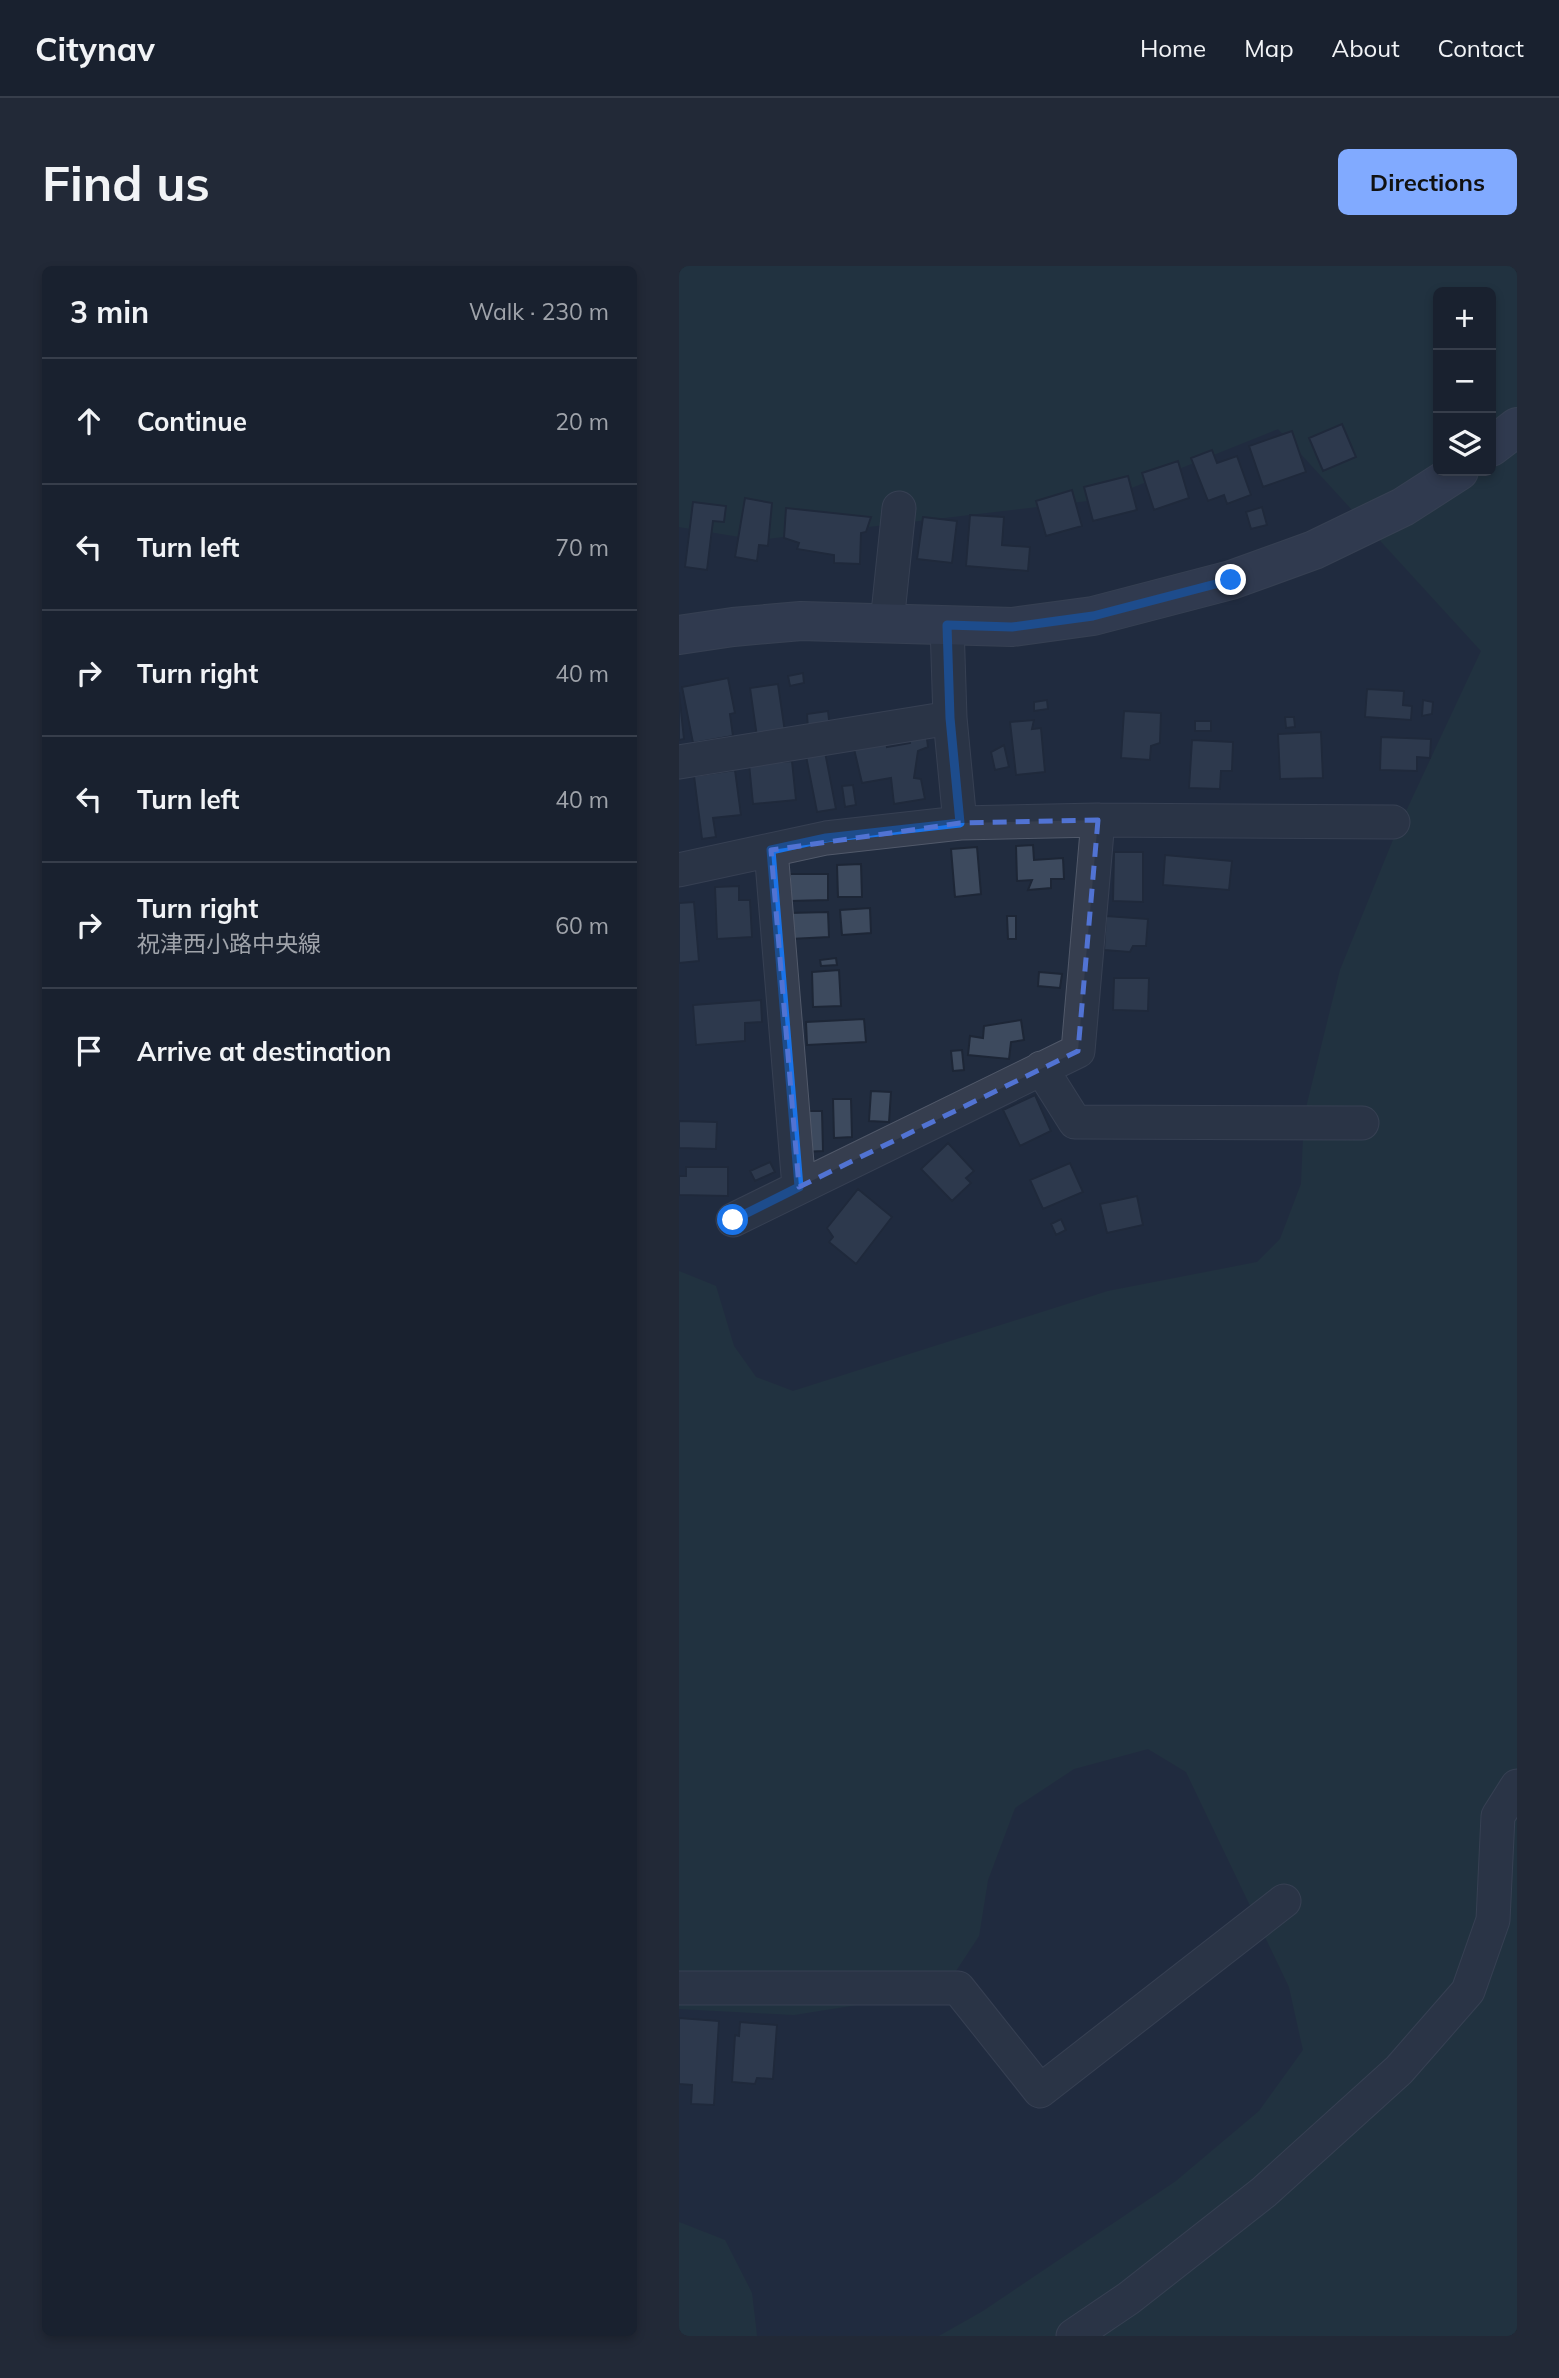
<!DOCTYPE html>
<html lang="en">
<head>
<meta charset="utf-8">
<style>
	body { margin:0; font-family:Mulish,"Noto Sans JP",sans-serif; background:#222937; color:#f1f3f6 }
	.controls { position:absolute; right:21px; top:21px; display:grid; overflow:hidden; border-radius:10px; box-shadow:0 4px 10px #0003 }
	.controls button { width:63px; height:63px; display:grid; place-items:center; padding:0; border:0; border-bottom:2px solid #373e4b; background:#19212f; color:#f1f3f6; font:35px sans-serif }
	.stop { position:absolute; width:21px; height:21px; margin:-16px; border:5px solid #1a73e8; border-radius:50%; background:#fff }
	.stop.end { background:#1a73e8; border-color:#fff; box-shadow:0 2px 7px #0008 }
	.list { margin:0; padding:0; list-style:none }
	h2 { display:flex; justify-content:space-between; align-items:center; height:91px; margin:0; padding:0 28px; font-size:30px }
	h2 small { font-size:23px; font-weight:400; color:#9fa3aa }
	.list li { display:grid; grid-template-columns:46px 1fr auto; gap:21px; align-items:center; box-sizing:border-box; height:126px; padding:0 28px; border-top:2px solid #373e4b }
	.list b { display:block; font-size:26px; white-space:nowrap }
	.list p { margin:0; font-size:23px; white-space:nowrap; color:#9fa3aa }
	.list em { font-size:23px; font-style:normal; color:#9fa3aa }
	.icon { flex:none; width:38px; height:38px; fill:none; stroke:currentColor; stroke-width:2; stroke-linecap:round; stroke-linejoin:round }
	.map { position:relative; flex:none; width:838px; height:2070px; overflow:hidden; border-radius:10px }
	header { display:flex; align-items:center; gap:42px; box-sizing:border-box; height:98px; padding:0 35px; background:#19212f; border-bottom:2px solid #373e4b }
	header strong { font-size:33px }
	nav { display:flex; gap:38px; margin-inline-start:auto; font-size:24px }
	.intro { display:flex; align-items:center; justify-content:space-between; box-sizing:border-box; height:168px; padding:0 42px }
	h1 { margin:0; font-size:49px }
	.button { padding:18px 32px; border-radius:10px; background:#81aaff; color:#111; font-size:24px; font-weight:700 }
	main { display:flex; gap:42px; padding:0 42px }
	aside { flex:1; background:#19212f; border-radius:10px; box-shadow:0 4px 10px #0003 }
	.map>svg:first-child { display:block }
	.green { fill:#233b40; fill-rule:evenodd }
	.building { fill:#3d4a5e; stroke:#1d2636; stroke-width:2 }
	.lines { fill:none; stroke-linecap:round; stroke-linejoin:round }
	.minor-casing { stroke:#51596a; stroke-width:35 }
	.secondary-casing { stroke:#51596a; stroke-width:40 }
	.minor { stroke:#363e4f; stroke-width:33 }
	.secondary { stroke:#434d62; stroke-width:38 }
	.route { stroke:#1a73e8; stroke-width:9 }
	.marked { fill:none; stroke:#5173d3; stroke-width:5; stroke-dasharray:14 9; stroke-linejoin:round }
</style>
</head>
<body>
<header>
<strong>Citynav</strong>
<nav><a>Home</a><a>Map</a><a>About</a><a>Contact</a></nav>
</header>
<div class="intro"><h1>Find us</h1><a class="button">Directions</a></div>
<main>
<aside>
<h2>3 min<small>Walk · 230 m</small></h2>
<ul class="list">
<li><svg class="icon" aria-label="ahead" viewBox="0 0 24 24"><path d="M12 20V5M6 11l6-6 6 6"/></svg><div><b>Continue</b></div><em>20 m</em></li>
<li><svg class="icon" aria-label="left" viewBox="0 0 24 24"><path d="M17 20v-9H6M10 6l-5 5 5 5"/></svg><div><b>Turn left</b></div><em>70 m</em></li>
<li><svg class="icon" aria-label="right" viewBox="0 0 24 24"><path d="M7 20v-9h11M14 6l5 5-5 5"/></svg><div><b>Turn right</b></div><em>40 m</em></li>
<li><svg class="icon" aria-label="left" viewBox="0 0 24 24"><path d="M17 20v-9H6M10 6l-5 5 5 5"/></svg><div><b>Turn left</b></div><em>40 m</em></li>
<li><svg class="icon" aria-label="right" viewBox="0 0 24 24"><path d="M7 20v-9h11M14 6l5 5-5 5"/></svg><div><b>Turn right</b><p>祝津西小路中央線</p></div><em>60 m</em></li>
<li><svg class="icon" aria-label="arrive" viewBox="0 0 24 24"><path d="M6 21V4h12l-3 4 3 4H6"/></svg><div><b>Arrive at destination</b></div></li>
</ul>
</aside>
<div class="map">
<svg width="838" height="2070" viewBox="0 0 838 2070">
	<rect width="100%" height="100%" fill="#212c3f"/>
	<!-- green -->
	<path class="green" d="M0,0H838V2070H260L304,2045L497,1915L580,1845L624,1784L610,1721L507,1506L469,1483L395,1503L336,1542L309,1614L300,1670L273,1711L228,1731L115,1749L0,1743V1005L37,1020L55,1080L77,1111L114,1125L429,1025L578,996L601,973L622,918L625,850L661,704L716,569L802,385L599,163L425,233L79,274L0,261ZM759,26H812V205H759Z
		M0,1956L46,1974L73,2027L78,2070H0Z"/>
	<!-- building -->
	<path class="building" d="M663,158L677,191L644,205L630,172Z
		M613,165L627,206L584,221L570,180Z
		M533,184L538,197L558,190L572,229L548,238L545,229L529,235L512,192Z
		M499,195L510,232L475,244L463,207Z
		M449,210L458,244L414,255L405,221Z
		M393,224L403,260L367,270L357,235Z
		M66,232L93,237L89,280L80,279L78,295L56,291Z
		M14,236L47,240L45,256L34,255L28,304L6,301Z
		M583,241L588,259L572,263L567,246Z
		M107,242L192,251L187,266L182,267L181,298L155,297V289L118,283L120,277L105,272Z
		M291,249L325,251L323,279L351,281L349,305L287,300Z
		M244,251L278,255L273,297L238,293Z
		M124,407L125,417L111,420L109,410Z
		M49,412L56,447L51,448L54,470L14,477L3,421Z
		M99,418L106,466L78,471L71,422Z
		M688,423L725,425L724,439L733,440L732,454L686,451Z
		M0,426L5,473L0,474Z
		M368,434L369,443L355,445V436Z
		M744,434L754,436L753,448L743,450Z
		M149,445L151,462L129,464L128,448Z
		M445,445L482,447L481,477L472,480L471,494L442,492Z
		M606,451H615L616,461L607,462Z
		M355,454L353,463L362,462L366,506L337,509L331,456Z
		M516,455H532V465H516Z
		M247,465L249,481L239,485L235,512L242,513L246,533L215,538L212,512L183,517L175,483L207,476L208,481L231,477L230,469Z
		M642,466L644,512L601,513L599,468Z
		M702,471L752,473L751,492L738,491V505L701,504Z
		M513,474L554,476L553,505H542L541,523L510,522Z
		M325,479L330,501L316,504L312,486Z
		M146,486L157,543L138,546L127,490Z
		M113,495L117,534L74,538L70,498Z
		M56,504L62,549L34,552L37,571L23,573L15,510Z
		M174,519L177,539L166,541L163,520Z
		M354,579L355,594L384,592L385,613H372V622L349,624L353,614L338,615L337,580Z
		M298,581L302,628L276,631L272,583Z
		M435,586H464V636L434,635Z
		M486,589L553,595L550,624L484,619Z
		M182,598L183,631H159L158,599Z
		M111,608H149V634L111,635Z
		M60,620V634H71L73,671L38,673L36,621Z
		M15,636L20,695L0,697V637Z
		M191,642L192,667L163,669L161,644Z
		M149,646L150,671L111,673L110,647Z
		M328,650H337V673H329Z
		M427,650L469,653L467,680H454L451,686L425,684Z
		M157,692L158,699L142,700L141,694Z
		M160,704L162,740L134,741L133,706Z
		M360,706L383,708L381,722L359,720Z
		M435,712H470L469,745L434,744Z
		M82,734L83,756L66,757V775L17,779L14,739Z
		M185,753L187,776L128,779L127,756Z
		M342,754L345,774L332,776L330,793L289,789L291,770L304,772L305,760Z
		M283,784L285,804L274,805L272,785Z
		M192,825L212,826L210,856L190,855Z
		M356,829L372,865L341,880L324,844Z
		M154,833H172L173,871L155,872Z
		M122,845H143L144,885L123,886Z
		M0,855L38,856L37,883L0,882Z
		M269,877L295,905L287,912L292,917L273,935L242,903Z
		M91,896L96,906L76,915L71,905Z
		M391,897L404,926L364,943L351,914Z
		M7,901H49V930L0,929V910H7Z
		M179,923L213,951L177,998L150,976L154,971L148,962Z
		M458,930L464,959L428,967L421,938Z
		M382,953L387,964L377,969L372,958Z
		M0,1752L40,1755L35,1839L12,1838L13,1819L0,1818Z
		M61,1756L98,1759L94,1813L78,1812L76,1818L53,1816L56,1769L60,1770Z"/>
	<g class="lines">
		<!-- minor casing -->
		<g class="minor-casing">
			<path id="minor" d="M208,357L220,242
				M268,359L271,452
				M0,496L271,452L281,557
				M92,584L120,921
				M0,604L147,572L281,557L419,554L714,556
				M362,802L396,856L683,857
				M54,954L399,785L419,554
				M0,1722H279L361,1825L605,1635
				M394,2070L450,2032L585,1926L720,1804L789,1725L814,1654L819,1550L838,1520"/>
		</g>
		<!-- secondary casing -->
		<g class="secondary-casing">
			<path id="secondary" d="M812,181L838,161
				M0,369L54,361L122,355L333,361L414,350L552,314L635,284L724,241L780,205"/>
		</g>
		<!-- minor -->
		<use href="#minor" class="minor"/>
		<!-- secondary -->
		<use href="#secondary" class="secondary"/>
	</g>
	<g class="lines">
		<!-- route -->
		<path class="route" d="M54,954L120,921L92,584L147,572L281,557L271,452L268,359L333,361L414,350L552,314"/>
	</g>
	<!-- marked area -->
	<path d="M0 0H838V2070H0ZM419,554L399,785L120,921L92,584L281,557Z" fill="#212c3f" fill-opacity=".55" fill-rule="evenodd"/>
	<path class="marked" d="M419,554L399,785L120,921L92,584L281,557Z"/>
</svg>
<div class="controls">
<button>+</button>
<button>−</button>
<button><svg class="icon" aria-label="layers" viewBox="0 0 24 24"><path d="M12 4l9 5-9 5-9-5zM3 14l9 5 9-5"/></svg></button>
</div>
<div class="stop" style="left:54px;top:954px"></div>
<div class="stop end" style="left:552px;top:314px"></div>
</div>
</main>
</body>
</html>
